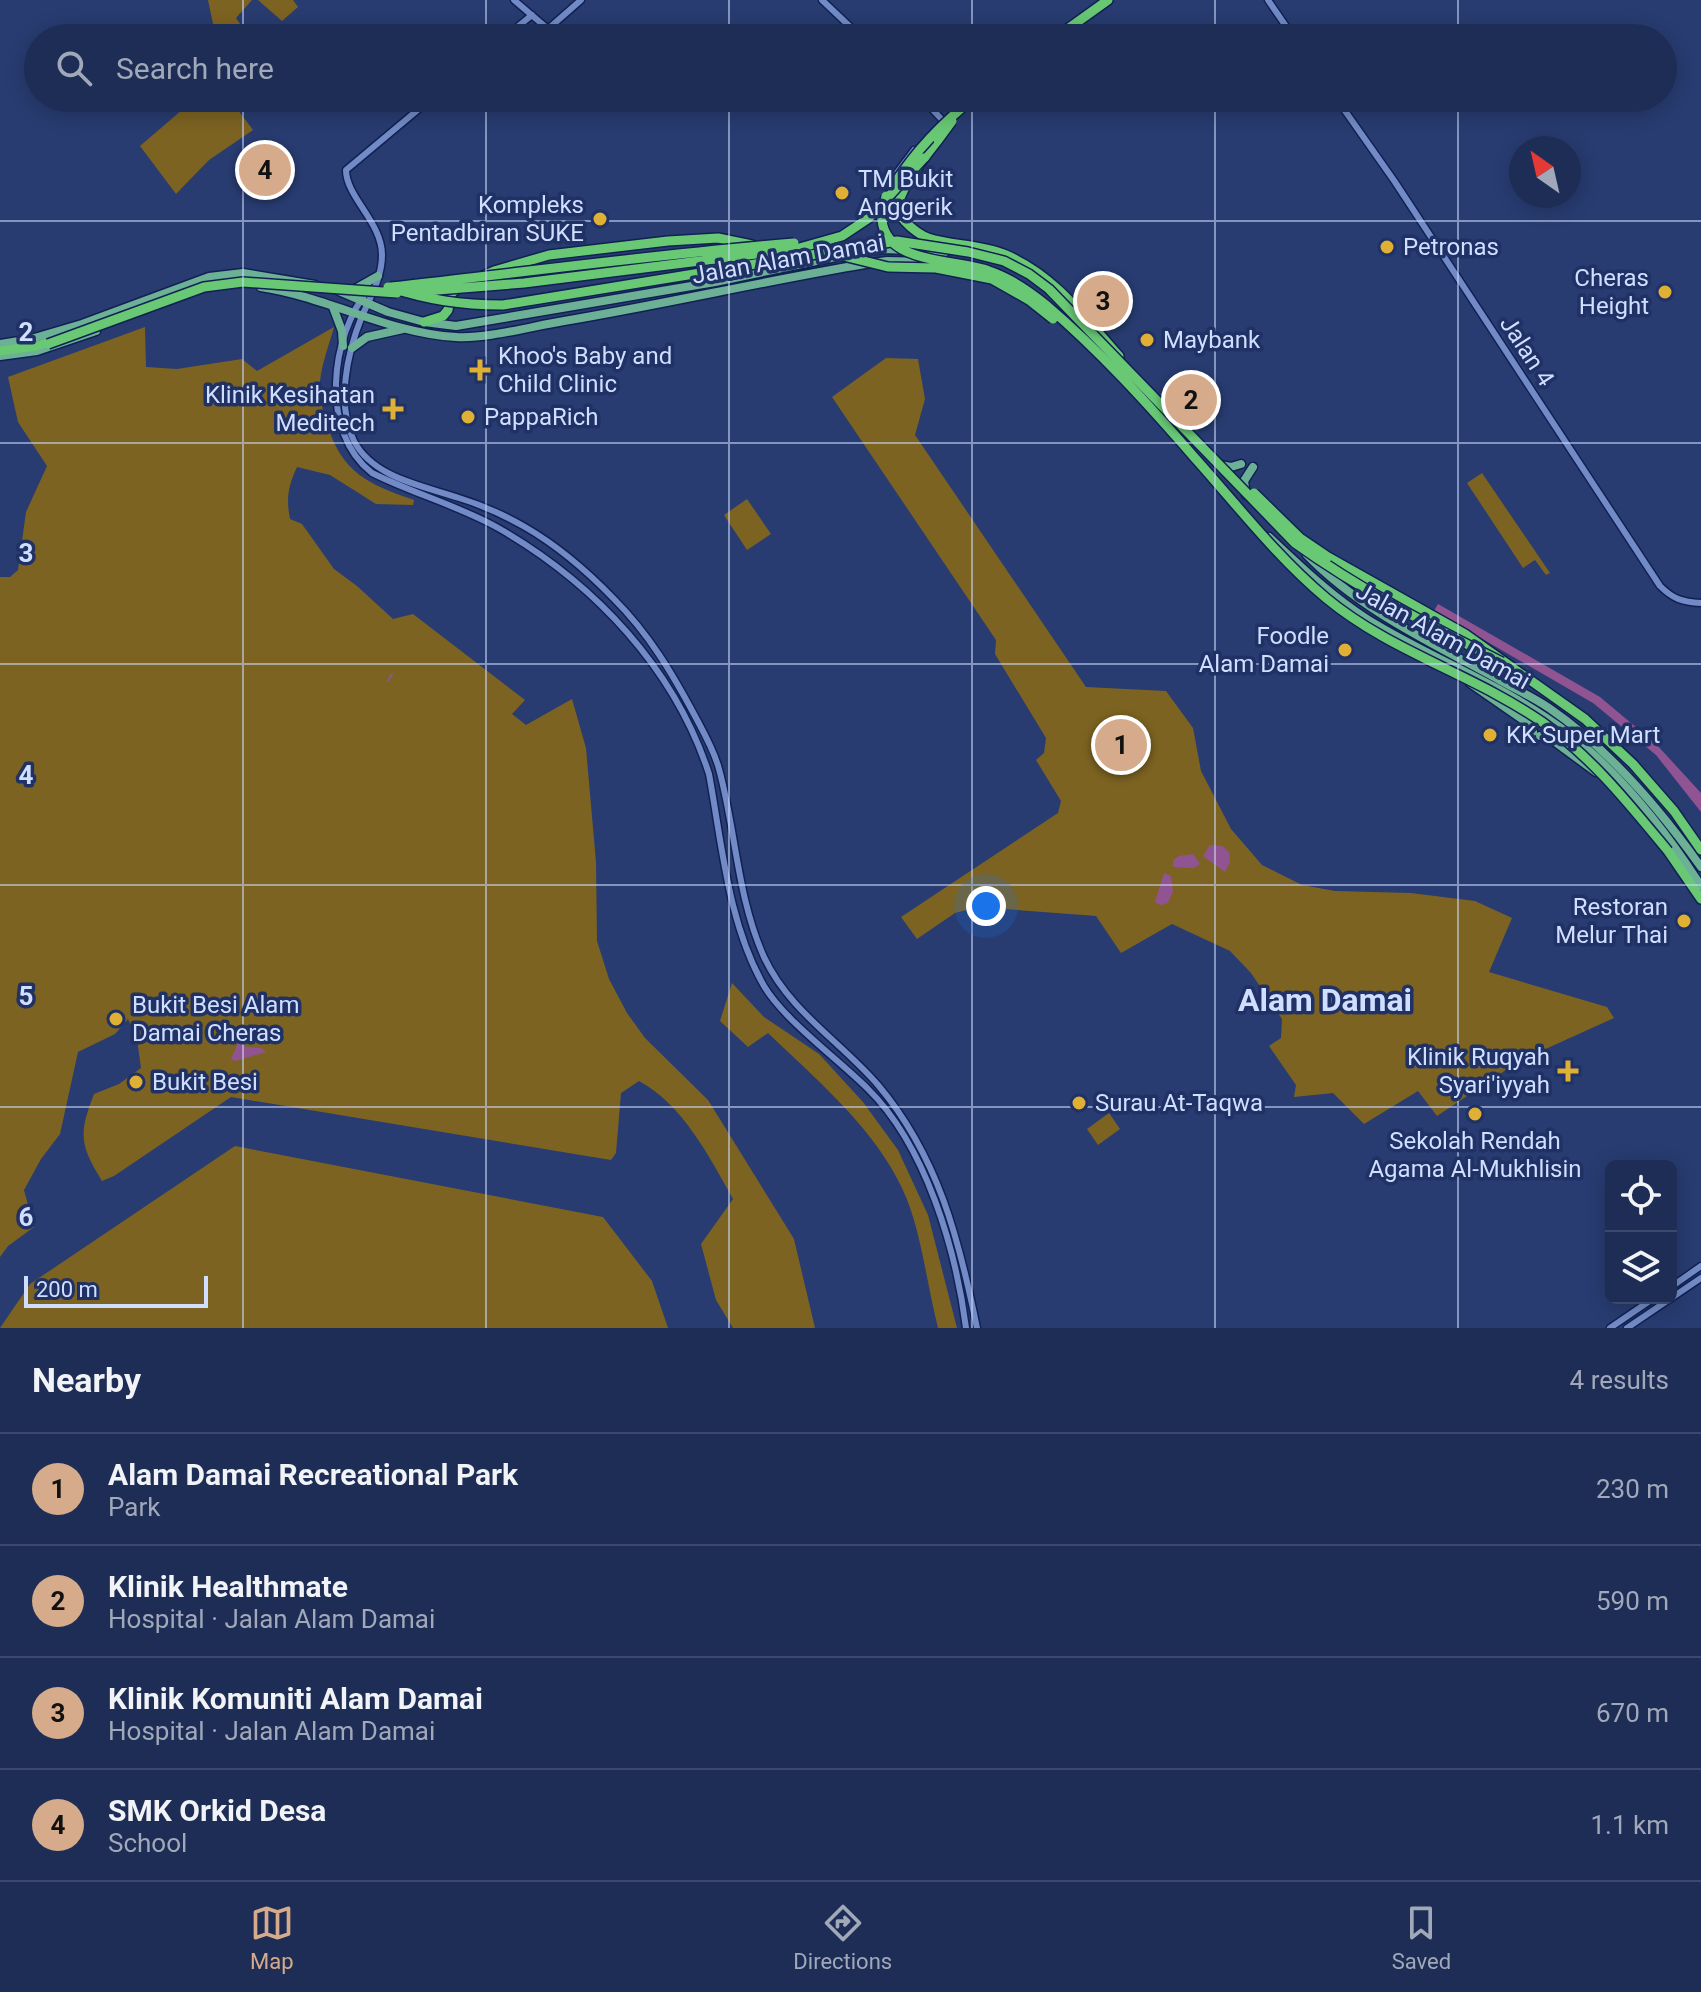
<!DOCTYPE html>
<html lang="en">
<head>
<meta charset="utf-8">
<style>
	body { margin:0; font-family:Roboto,sans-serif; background:#2b395f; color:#f1f3f6 }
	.controls { position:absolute; right:24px; bottom:24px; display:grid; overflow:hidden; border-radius:12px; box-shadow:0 4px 20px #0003 }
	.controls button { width:72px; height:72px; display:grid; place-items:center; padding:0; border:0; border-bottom:2px solid #3c496c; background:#1e2d55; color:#f1f3f6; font:40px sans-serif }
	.compass { position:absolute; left:1509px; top:136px; width:72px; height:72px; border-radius:50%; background:#1e2d55; box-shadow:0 4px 20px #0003; rotate:326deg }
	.scale { position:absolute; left:24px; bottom:20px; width:184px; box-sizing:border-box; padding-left:8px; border:4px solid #d0deff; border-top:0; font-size:22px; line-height:28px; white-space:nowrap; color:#d0deff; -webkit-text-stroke:6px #1f3165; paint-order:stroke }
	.you { position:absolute; left:986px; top:906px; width:28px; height:28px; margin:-20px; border:6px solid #fff; border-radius:50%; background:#1a73e8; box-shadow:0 0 0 12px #1a73e833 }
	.badge { display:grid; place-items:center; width:52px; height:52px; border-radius:50%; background:#d6ab8b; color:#111; font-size:26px; font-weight:700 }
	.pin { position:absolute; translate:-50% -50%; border:4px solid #fff; box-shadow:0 2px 8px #0006 }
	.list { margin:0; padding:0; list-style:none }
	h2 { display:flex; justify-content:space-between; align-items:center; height:104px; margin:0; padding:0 32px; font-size:34px }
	h2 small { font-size:26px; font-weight:400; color:#a1a8b9 }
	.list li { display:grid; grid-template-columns:52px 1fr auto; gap:24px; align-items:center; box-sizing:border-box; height:112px; padding:0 32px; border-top:2px solid #3c496c }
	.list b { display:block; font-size:30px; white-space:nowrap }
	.list p { margin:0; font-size:26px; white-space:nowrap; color:#a1a8b9 }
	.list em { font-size:26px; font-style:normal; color:#a1a8b9 }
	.icon { flex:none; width:44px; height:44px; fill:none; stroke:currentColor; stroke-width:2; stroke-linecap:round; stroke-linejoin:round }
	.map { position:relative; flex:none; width:1701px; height:1328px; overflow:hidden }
	.search { position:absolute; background:#1e2d55; box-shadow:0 4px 20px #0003; left:24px; right:24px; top:24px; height:88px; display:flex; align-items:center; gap:20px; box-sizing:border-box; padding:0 28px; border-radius:44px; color:#a1a8b9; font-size:30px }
	.sheet { height:552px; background:#1e2d55 }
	nav { display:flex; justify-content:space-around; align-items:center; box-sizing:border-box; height:112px; border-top:2px solid #3c496c; background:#1e2d55; font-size:22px; color:#a1a8b9 }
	nav a { display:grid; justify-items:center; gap:4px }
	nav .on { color:#d6ab8b }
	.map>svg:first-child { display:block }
	.green { fill:#7d6322 }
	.water { fill:#915492 }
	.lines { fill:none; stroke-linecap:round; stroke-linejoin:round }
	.stream { stroke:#915492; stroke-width:2 }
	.minor-casing { stroke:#112153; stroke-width:9 }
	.major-casing { stroke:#112153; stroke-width:11 }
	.highway-casing { stroke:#112153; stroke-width:12 }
	.minor { stroke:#728bc6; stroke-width:6 }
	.major { stroke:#6cb095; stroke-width:8 }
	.highway { stroke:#68c874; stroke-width:9 }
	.highway-bridge-casing { stroke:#112153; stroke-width:12; stroke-linecap:butt }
	.highway-bridge { stroke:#68c874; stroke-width:9 }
	.grid { fill:none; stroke:#d0deff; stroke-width:2; stroke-opacity:0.55 }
	.poi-dot { fill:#dfb034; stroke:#1f3165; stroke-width:3 }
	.labels { text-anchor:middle; stroke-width:7; stroke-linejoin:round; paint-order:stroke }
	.poi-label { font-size:24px; fill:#d0deff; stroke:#1f3165; text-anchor:start }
	.street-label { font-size:24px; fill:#d0deff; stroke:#1f3165 }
	.district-label { font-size:32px; font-weight:bold; fill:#d0deff; stroke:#1f3165 }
	.grid-label { font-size:26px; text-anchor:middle; font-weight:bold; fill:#d0deff; stroke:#1f3165; stroke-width:7; stroke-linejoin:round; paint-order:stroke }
</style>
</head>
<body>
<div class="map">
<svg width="1701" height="1328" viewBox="0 0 1701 1328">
	<rect width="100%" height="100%" fill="#283c71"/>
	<!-- green -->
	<path class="green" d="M208,0H252L236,18L250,38H216Z
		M258,0H293L298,7L282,21Z
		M196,98H229L253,130L209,160L176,194L140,146Z
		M145,327L146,367L177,369L242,359L257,371L334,327C329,345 322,363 320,381C318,394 323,411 327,424C342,473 368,484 414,500L413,505L376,504L330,475L297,467C288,486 286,499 290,519L302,524L334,569L357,586L393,619L413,614L525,700L512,714L526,725L572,699L586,748L596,862L597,941L609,979L627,1013L645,1038L708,1100L794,1239L815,1328H733L716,1300L701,1244L733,1199C709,1156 683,1105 639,1081L621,1093L616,1153L611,1160L231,1097L114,1176L102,1181C79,1144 79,1133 94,1094L119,1084L141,1068L137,1039L128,1019L115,1034L78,1052L60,1134L41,1159L24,1190L34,1227L8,1246L0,1257V577H10L18,570L26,512L47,466L18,422L8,377Z
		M886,358L918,359L925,399L915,435L1086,687L1166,691L1193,728L1201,771L1231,829L1262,865L1302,885L1335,891L1411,893L1475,901L1512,918L1489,972L1607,1007L1614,1018L1521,1060L1437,1116L1418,1091L1364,1124L1333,1093L1294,1097L1296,1085L1269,1046L1281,1038L1282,1019L1251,973L1230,951L1172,924L1121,953L1096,916L978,907L955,913L917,939L901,917L1058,813L1061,801L1036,760L1044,753L1046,738L995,654L996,640L832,397Z
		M1482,473L1550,573L1546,575L1535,560L1523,568L1467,483Z
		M747,499L771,534L747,550L724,515Z
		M732,983L764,1017L819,1054L863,1102L898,1150L928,1215L957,1328H938C929,1292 924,1255 914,1220C893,1143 823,1086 768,1033L748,1047L720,1021Z
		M1109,1113L1120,1129L1098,1145L1087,1129Z
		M235,1146L603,1217L652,1281L668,1328H0L30,1284Z"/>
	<!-- water -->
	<path class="water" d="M1438,604L1600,697L1656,744L1701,793V812L1656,755L1593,703L1434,611Z
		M1210,845L1222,846L1229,852L1230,862L1225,872L1203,856Z
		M1193,854L1200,864L1194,868L1173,867V860L1179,856Z
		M1164,873L1171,876L1173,891L1168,903L1161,905L1155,902Z
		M242,1041L246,1047L261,1048L266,1052L235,1061L231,1059L238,1043Z"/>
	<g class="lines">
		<!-- stream -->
		<path class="stream" d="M388,681L392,674"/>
		<!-- minor casing -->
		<g class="minor-casing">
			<path id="minor" d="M514,0L548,29L581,0
				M822,0L862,38
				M1268,0L1294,38
				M504,38L532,15
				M432,98L346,170C346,197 382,222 382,255C382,277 371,296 362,316C347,353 336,404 354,441C373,478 424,486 459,498C482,505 504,515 525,527C558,546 587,571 614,599C649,634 672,673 695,716C704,733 714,750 719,769C736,831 737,897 764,957C789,1011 840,1041 878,1085C938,1156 959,1239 977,1328
				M922,98L945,123
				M1336,98L1395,182L1660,586C1673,599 1682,602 1701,603
				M888,195L896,174L914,150
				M369,289C330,336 319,432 372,473C414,494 460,506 500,529C595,584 675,669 709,774C722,844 728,923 764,986C784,1020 839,1060 868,1089C926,1146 956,1250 966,1328
				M1671,1287L1701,1266
				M1610,1328L1654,1298
				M1627,1328L1701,1278"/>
		</g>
		<!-- major casing -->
		<g class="major-casing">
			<path id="major" d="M261,287C327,297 388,333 456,337C486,339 533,326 564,321C665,304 764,281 865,264L887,261L929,262
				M355,289L378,276
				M339,291L388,312L424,322L456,326L715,282L865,251L886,249L945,252
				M333,307L342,331L343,346
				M0,344L31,339L82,324L209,277L243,273L315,285
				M352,348L367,337L403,329
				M0,356L37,351L96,331
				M1220,465L1231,467L1241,464
				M1246,495L1244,481L1253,467
				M1269,537C1300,566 1331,596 1367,619C1433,660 1507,686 1569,734C1622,775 1665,830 1701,886
				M1307,555C1359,609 1430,642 1496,678C1513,688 1533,697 1549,708C1609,749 1659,808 1701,867
				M1470,683L1532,726L1533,732
				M1540,736H1547L1596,772"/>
		</g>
		<!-- highway casing -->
		<g class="highway-casing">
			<path id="highway" d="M1055,38L1108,0
				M938,140C927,154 898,190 898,208C899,220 918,234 928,238C952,246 980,244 1006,255C1055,276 1084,317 1119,356
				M424,322L443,316L448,310L451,294L460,286L494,271L549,255L668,241L718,238L752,245
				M0,351L37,346L55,340
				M1328,557L1465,634L1585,719L1633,764L1674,811L1701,850
				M1668,851L1701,899"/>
		</g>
		<!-- minor -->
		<use href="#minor" class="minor"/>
		<!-- major -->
		<use href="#major" class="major"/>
		<!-- highway -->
		<use href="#highway" class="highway"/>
		<!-- highway-bridge casing -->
		<g class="highway-bridge-casing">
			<path id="highway-bridge" d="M938,140L952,121
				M895,183C917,149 942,123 974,98
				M886,196C885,203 881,213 882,220C886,265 958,259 989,271C1010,278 1029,291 1046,305C1100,351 1148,404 1194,457C1237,505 1277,557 1326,598C1391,652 1473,674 1542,722C1592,757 1629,804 1668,851
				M831,253L888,267L936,268L992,279L1029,300L1053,319
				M388,287C429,300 460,305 503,305L897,241L968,252L1004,261L1029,274L1049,289L1295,543C1359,589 1432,627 1502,662
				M391,287C526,272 659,254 794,243
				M412,292L524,283L796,249L842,236L869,218L924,158
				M48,344L204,287L243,282L397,293
				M1254,493L1300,538L1328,557"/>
		</g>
		<!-- highway-bridge -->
		<use href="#highway-bridge" class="highway-bridge"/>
	</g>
	<!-- grid -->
	<path class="grid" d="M243,0V38M486,0V38M729,0V38M972,0V38M1215,0V38M1458,0V38M243,98V1328M486,98V1328M729,98V1328M972,98V1328M1215,98V1328M1458,98V1328M0,221H1701M0,443H1701M0,664H1701M0,885H1701M0,1107H1701"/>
	<!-- markers -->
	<g class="poi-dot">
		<circle cx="842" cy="193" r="8"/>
		<circle cx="600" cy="219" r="8"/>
		<circle cx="1387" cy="247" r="8"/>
		<circle cx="1665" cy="292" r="8"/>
		<circle cx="1147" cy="340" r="8"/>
		<path d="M476 358h8v8h8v8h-8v8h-8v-8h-8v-8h8z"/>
		<path d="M389 397h8v8h8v8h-8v8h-8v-8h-8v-8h8z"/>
		<circle cx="468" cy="417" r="8"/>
		<circle cx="1345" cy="650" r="8"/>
		<circle cx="1490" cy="735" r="8"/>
		<circle cx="1684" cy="921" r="8"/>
		<circle cx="116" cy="1019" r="8"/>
		<path d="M1564 1059h8v8h8v8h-8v8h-8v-8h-8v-8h8z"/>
		<circle cx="136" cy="1082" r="8"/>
		<circle cx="1079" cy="1103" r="8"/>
		<circle cx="1475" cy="1114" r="8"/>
	</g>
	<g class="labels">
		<!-- poi labels -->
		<g class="poi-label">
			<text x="858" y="187">TM Bukit<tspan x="858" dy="28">Anggerik</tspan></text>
			<text x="584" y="213" text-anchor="end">Kompleks<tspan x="584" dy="28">Pentadbiran SUKE</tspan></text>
			<text x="1403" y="255">Petronas</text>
			<text x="1649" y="286" text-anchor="end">Cheras<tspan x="1649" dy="28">Height</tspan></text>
			<text x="1163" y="348">Maybank</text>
			<text x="498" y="364">Khoo's Baby and<tspan x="498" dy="28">Child Clinic</tspan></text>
			<text x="375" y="403" text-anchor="end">Klinik Kesihatan<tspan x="375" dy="28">Meditech</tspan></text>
			<text x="484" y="425">PappaRich</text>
			<text x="1329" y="644" text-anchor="end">Foodle<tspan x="1329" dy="28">Alam Damai</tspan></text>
			<text x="1506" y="743">KK Super Mart</text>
			<text x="1668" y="915" text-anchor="end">Restoran<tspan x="1668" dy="28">Melur Thai</tspan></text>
			<text x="132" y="1013">Bukit Besi Alam<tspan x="132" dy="28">Damai Cheras</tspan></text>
			<text x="1550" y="1065" text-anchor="end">Klinik Ruqyah<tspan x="1550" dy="28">Syari'iyyah</tspan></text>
			<text x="152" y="1090">Bukit Besi</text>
			<text x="1095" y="1111">Surau At-Taqwa</text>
			<text x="1475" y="1149" text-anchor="middle">Sekolah Rendah<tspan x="1475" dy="28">Agama Al-Mukhlisin</tspan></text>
		</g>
		<!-- street labels -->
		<g class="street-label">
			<text transform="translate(788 259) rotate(-10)" y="8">Jalan Alam Damai</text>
			<text transform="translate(1527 351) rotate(57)" y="8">Jalan 4</text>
			<text transform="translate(1443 636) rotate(29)" y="8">Jalan Alam Damai</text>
		</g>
		<!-- district labels -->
		<g class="district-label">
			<text x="1325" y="1011">Alam Damai</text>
		</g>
	</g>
	<g class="grid-label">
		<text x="26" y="341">2</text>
		<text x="26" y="562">3</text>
		<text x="26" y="784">4</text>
		<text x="26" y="1005">5</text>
		<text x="26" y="1226">6</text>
	</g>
</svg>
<div class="controls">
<button><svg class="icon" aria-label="locate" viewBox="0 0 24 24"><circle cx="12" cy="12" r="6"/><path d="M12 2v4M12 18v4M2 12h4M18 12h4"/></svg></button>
<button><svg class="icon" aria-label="layers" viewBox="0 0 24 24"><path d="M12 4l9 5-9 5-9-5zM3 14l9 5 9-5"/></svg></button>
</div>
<svg class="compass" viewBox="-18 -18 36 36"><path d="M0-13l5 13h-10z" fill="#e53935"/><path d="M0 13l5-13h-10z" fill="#a1a8b9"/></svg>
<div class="scale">200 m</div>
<div class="you"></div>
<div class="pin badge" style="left:1121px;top:745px">1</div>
<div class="pin badge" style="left:1191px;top:400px">2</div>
<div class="pin badge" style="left:1103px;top:301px">3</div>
<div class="pin badge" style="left:265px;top:170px">4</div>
<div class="search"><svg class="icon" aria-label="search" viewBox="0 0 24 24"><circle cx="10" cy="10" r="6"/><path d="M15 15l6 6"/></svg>Search here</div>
</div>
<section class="sheet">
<h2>Nearby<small>4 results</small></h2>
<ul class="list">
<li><span class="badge">1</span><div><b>Alam Damai Recreational Park</b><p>Park</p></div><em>230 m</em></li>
<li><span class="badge">2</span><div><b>Klinik Healthmate</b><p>Hospital · Jalan Alam Damai</p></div><em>590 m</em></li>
<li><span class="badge">3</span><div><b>Klinik Komuniti Alam Damai</b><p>Hospital · Jalan Alam Damai</p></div><em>670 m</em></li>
<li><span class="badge">4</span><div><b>SMK Orkid Desa</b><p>School</p></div><em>1.1 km</em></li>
</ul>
</section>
<nav>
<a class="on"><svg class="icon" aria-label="map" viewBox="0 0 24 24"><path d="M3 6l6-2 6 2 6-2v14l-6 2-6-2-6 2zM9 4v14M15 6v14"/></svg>Map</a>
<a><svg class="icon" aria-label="directions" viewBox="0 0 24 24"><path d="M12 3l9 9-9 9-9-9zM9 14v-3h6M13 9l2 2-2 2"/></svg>Directions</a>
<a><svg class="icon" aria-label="saved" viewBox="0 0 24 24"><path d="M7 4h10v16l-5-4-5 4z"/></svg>Saved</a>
</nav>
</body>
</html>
